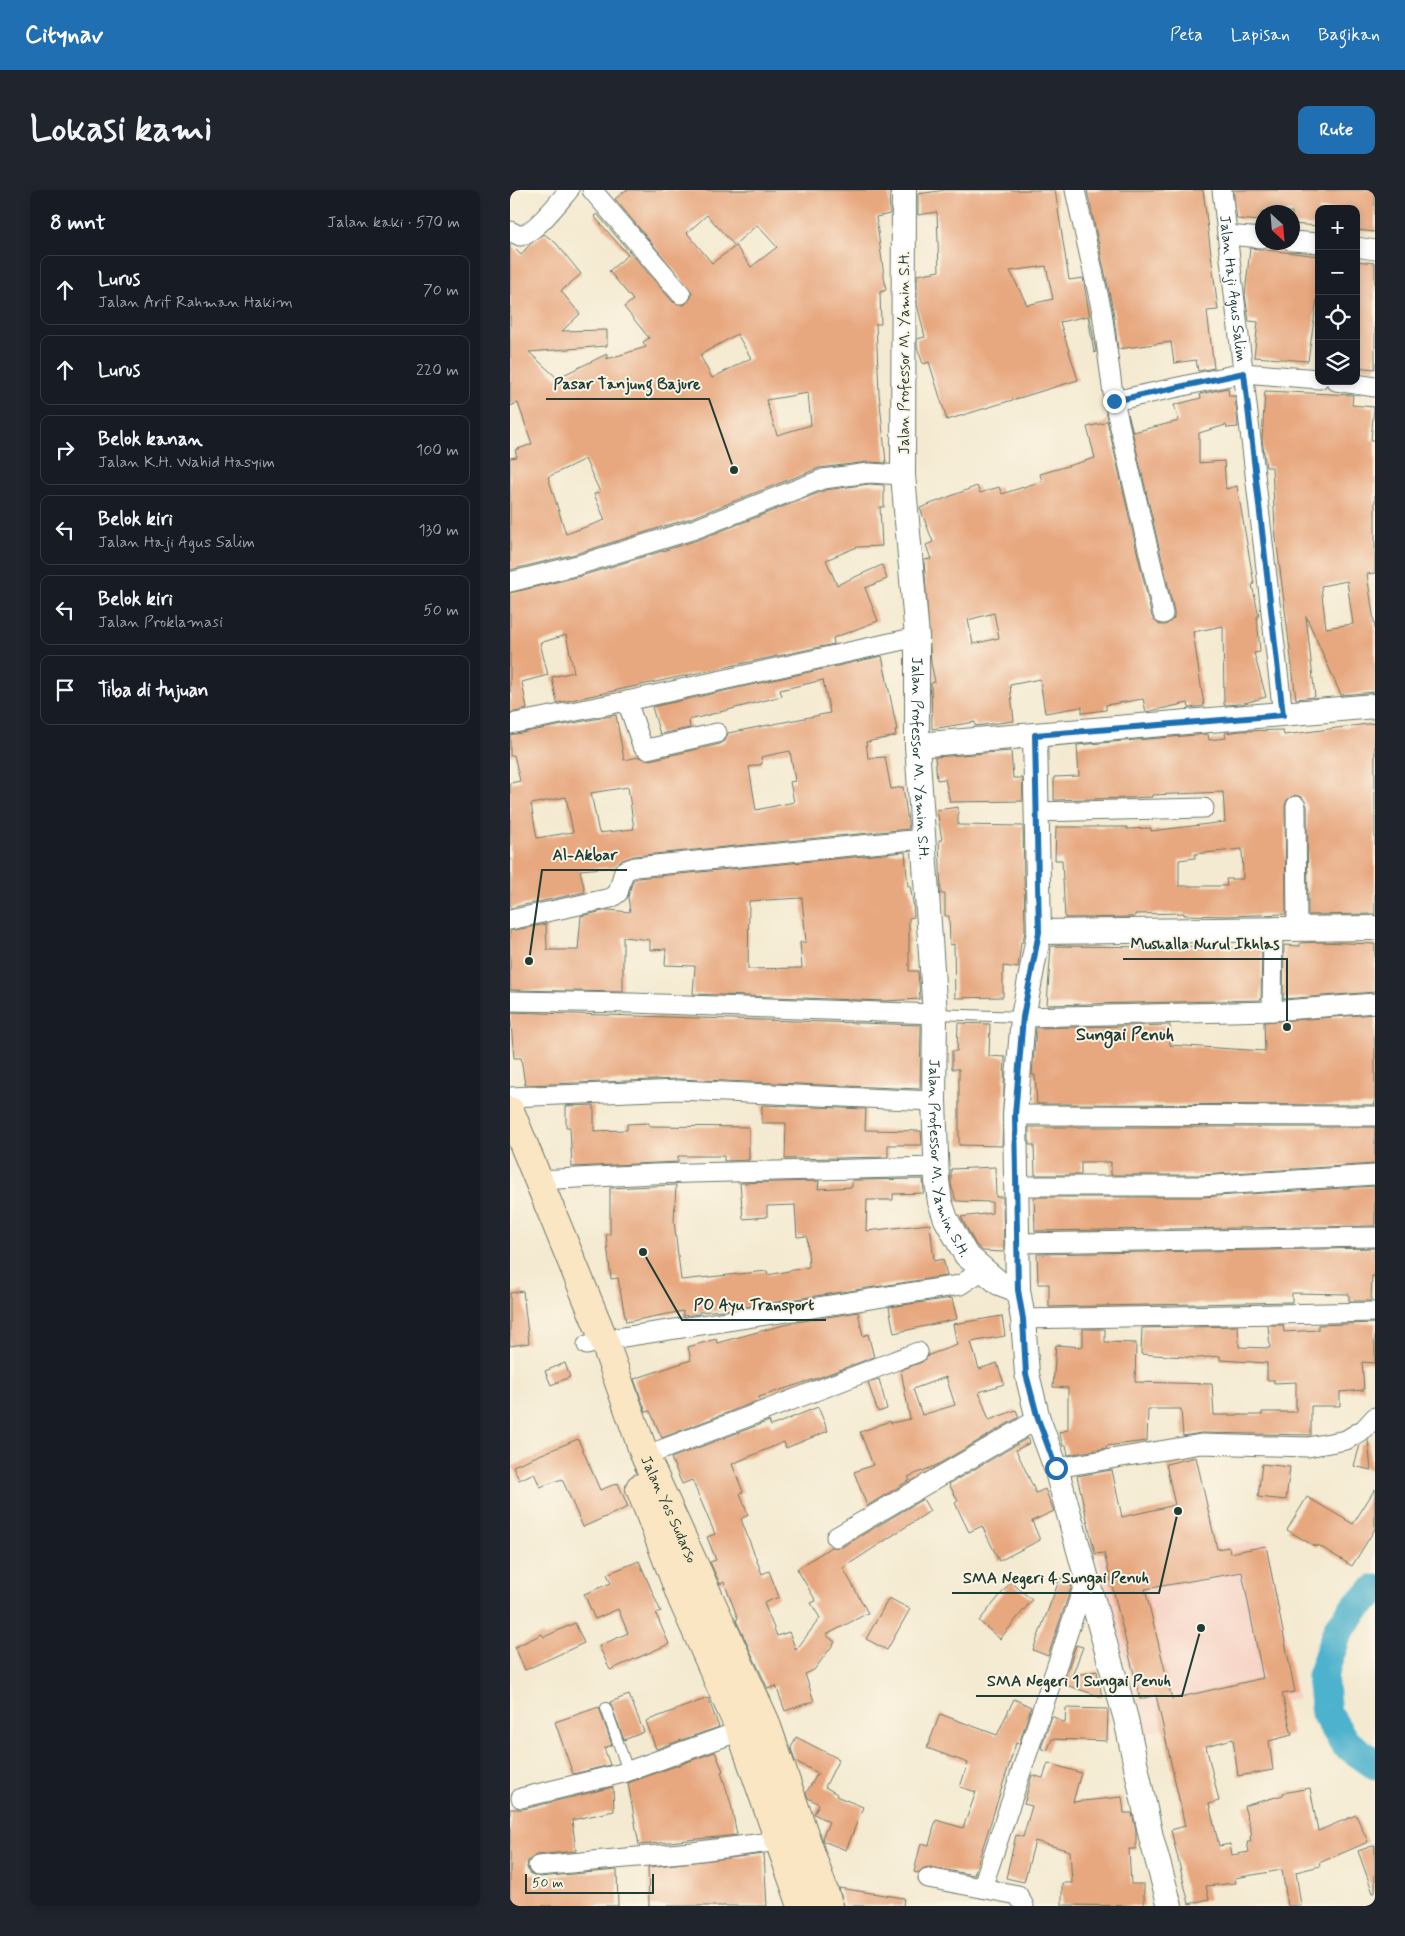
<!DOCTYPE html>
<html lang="id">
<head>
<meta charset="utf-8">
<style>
	body { margin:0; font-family:Mynerve,sans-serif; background:#20242c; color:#f1f3f6 }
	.controls { position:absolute; right:15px; top:15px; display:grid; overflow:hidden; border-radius:10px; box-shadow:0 2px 8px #0003 }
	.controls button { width:45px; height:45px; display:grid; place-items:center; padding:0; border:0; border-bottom:1px solid #363941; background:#171b24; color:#f1f3f6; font:25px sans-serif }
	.compass { position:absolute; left:745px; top:15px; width:45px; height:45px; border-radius:50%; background:#171b24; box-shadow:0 2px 8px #0003; rotate:154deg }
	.scale { position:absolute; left:15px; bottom:12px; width:129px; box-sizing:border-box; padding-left:5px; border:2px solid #1f3d34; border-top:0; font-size:14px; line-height:18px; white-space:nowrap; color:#1f3d34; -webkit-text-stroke:4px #fcf5e5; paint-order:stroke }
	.stop { position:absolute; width:15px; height:15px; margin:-11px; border:4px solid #1f6fb2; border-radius:50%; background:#fff }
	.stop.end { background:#1f6fb2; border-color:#fff; box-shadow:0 1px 5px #0008 }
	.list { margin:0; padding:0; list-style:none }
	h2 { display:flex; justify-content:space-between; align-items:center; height:65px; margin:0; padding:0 20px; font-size:21px }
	h2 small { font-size:16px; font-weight:400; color:#9ea1a6 }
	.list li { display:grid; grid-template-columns:32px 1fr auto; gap:15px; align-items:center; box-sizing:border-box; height:70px; margin:0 10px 10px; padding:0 10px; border:1px solid #363941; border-radius:10px }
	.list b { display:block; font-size:19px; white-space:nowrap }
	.list p { margin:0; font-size:16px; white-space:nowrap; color:#9ea1a6 }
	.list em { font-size:16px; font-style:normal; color:#9ea1a6 }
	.icon { flex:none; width:28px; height:28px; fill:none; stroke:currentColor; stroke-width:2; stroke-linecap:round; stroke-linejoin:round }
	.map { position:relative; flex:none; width:865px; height:1716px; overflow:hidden; border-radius:10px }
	header { display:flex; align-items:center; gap:30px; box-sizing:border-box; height:70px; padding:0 25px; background:#1f6fb2; color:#fff }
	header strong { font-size:24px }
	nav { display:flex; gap:28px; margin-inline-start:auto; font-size:18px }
	.intro { display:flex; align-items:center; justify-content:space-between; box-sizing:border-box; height:120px; padding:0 30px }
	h1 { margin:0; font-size:35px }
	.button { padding:12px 22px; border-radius:10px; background:#1f6fb2; color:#fff; font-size:18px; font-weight:700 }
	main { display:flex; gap:30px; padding:0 30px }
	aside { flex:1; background:#171b24; border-radius:10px; box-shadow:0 2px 8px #0003 }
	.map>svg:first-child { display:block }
	.built { fill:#f6d2c5 }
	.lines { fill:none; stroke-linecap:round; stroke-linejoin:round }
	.river { stroke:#4eb2cd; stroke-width:31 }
	.building { fill:#e7a77f; fill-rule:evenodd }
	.service-casing { stroke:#6a7a6b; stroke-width:12 }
	.minor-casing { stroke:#6a7a6b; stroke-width:21 }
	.tertiary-casing { stroke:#6a7a6b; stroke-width:26 }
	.secondary-casing { stroke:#6a7a6b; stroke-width:30 }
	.service { stroke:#fff; stroke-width:10 }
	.minor { stroke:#fff; stroke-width:19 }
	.tertiary { stroke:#fff; stroke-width:24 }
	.secondary { stroke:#fbe6c4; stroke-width:28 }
	.route { stroke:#1f6fb2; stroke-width:6 }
	.labels { text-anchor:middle; stroke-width:4; stroke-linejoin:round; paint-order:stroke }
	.street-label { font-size:15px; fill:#1f3d34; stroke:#fcf5e5 }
	.quarter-label { font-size:18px; font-weight:bold; fill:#1f3d34; stroke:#fcf5e5 }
	.leader { fill:none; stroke:#1f3d34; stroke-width:2 }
	.callout-dot { fill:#1f3d34; stroke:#fcf5e5; stroke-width:2 }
	.callout-label { font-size:16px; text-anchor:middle; font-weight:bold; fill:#1f3d34; stroke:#fcf5e5; stroke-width:4; stroke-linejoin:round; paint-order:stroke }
</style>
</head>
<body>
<header>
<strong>Citynav</strong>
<nav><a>Peta</a><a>Lapisan</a><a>Bagikan</a></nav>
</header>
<div class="intro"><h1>Lokasi kami</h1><a class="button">Rute</a></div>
<main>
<aside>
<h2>8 mnt<small>Jalan kaki · 570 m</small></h2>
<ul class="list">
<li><svg class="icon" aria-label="ahead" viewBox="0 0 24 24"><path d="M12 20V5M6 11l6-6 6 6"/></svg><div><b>Lurus</b><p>Jalan Arif Rahman Hakim</p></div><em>70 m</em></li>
<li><svg class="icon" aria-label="ahead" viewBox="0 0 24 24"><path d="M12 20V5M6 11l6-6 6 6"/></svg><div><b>Lurus</b></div><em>220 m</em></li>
<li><svg class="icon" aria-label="right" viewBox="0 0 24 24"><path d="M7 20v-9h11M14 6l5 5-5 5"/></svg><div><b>Belok kanan</b><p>Jalan K.H. Wahid Hasyim</p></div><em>100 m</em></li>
<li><svg class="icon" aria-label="left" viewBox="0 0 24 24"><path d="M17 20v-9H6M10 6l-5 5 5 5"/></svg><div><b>Belok kiri</b><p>Jalan Haji Agus Salim</p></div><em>130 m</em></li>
<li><svg class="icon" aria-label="left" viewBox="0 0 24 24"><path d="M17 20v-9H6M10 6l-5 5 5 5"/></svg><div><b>Belok kiri</b><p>Jalan Proklamasi</p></div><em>50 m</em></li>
<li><svg class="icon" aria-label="arrive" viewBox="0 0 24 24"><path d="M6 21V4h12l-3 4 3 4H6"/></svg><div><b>Tiba di tujuan</b></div></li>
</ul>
</aside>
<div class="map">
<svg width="865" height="1716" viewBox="0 0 865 1716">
	<rect width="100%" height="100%" fill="#fcf5e5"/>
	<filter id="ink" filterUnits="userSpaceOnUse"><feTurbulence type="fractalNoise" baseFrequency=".02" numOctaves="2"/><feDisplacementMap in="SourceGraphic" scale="10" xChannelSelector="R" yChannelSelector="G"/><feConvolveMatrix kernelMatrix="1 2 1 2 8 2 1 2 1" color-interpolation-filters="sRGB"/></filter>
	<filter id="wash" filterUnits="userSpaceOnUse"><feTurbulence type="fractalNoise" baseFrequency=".0096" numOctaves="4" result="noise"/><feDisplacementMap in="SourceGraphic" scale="20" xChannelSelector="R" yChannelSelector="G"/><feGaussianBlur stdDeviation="1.12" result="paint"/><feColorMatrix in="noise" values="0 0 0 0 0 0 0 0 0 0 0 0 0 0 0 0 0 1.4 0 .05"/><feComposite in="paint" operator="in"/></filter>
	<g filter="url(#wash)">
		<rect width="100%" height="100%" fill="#f4ead1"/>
		<!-- built -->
		<path class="built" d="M757,1351L788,1508L636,1543L588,1367L628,1356L679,1358Z"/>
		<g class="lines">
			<!-- river -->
			<path class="river" d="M865,1400L846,1417L828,1440L812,1486L816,1523L835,1553L865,1574"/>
		</g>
		<g id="blocks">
			<!-- building -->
			<path class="building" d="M116,0H379L380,24L366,27L376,100L370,102L371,134H366L369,203L376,273L358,272L309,278L181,328L65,364L0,380V268L7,267L5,260L22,254L8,213L0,216V54L11,65L20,54L34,44L46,53L71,84L51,101L70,124L52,141L97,140V156L19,162L47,188L97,164V169L136,157L133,152L139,148L114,117L123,110L99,81L118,65L84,26L87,24L163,112L174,115L181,108L182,102L105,9ZM197,25L224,55L247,35L267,57L241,77L226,56L202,73L177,43ZM227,144L241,168L202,188L190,165ZM298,203L301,235L267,245L256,210ZM75,269L90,302L84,304L95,330L56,344L38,287Z
				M435,0H545L559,90L573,88L586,162L584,163L578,126L550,132L568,190L437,230L419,172L413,174L407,157V149L415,147L407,114V85L429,81L427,22L408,25V4ZM536,76L543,109L517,115L500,81Z
				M577,0H693L708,120L697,121L704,178L688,181L686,170L664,173L661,152L608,159L603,120Z
				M723,0H865V42L846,40V19H809V36L782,34V22H752V31L727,29Z
				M740,58L809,66V96L798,171L744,167L748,132L739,131L735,105Z
				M846,71L865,73V179L846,177Z
				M718,198L719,206H725L728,237L717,238L716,235L689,243V273L714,271L716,299L727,296L742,382L744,394L742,395L749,426H747L750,462L744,463L756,507L731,514L714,515L713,436L683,442L694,516L679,518L678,513L636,522L633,509L596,515V520L572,523V517L535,523L530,489L500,495L504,531L465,536V532L422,539L421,493L425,492L421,473L414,370L421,369L416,355L423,352L410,318L467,296L470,303L489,297L492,304L532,291L530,284L585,268L577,237L594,233L597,230L642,427L649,435H656L664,428V421L618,224L623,242L669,231L664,215L691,208L690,204ZM484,423L489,448L463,454L458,430Z
				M755,201L843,205L842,215L864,217L861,250H865V383L857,384L865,438V502L831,505L796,426L805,507L786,509L765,339L762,277H756L752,249ZM837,391L843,434L816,438L811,396Z
				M359,294L374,295V317H370L372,356L347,357L316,370L327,395L372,375L377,389L355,398L368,431L323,448L324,454L47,513L42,487L64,482L56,445L30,453L38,485L12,492L17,519L0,523V403L71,386L188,350L316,300Z
				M372,466L387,540L385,541L386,546L356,552L358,568L375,567L381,599L393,597L399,639L124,666L110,671L104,677L70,680L75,702L0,718V593L10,591L4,565L0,566V545L106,525L114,570L129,567L140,570L210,554L215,551L218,543L320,523L313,490L270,500L272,506L179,530L180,538L150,544L142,517ZM280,561L285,591L280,592L284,612L246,620L239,577L252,574L251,567ZM118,597L124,639L89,643L81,603ZM56,607L63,642L27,648L21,614Z
				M865,533V724L798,725L797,616L792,607L785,605L777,610L775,616L776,724L717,726L674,725V723L625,724V727L555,728L552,670H545L546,637H617V639L641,638V641L715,632L713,602L642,605V607L620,608L544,610V587L569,586L567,555L698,544L699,550L716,548L715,543L731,541L773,540L774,545ZM732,659L733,689H716L717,696H669V670L685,668V664Z
				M501,561L503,588H512L513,611L440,612L435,589L427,590L425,567Z
				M448,617V635L513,636L515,741L513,752H511L508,778L493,776V807L445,808L444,754L440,755L439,726H435V704H431L429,650H432L427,620Z
				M395,662L398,697L400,696L403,712L404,727L399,728V781H408L410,809L375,811L183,804L185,776L155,775L156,759L140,760V750L113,747V802L0,800V741L36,734L37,760H68L71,726L98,720L120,722L118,707L123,690L128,688ZM292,708L296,752H290L292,778L238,779L239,711Z
				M809,752L865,754V802L773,809L774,755L790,756V753Z
				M738,753H752L751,810L537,815L541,756L667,757L712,755V758H738Z
				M0,822L411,835L410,899L168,889L15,895L11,868H4Z
				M865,824V915L527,914L525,885H522L526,838L660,835V855L755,861L754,832Z
				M448,833L480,834L479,866L495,867L492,956L449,955V879H442V861H447Z
				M84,915V941L117,940V934L139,933V936L239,937V970L214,971V966H168V972L62,977L60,937H56V916Z
				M252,915L356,919L355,940L411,941L412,955H378V967L275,969L276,933H252Z
				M519,937H865V974L691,985H601V972H571V985H525L524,955H519Z
				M485,977L486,1007H493L494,1062L473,1061L466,1055L451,1027L482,1023V1012L446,1011L441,994V979Z
				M413,989L414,1003L383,1004V1010H357L356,1041L420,1034L424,1071L433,1069L437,1086L214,1120L189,1122V1124L173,1126V1121L116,1132L108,1088L101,1089L96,1045L100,1044V998L166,995L164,1031L171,1090L257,1081L258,1085L299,1077L297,1046L287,1047L285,1015L257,1016V1027L233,1029L230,993L309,991L308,999L342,997V990Z
				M865,996V1036L525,1041L524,1007H691Z
				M865,1058V1086H862L861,1111H839V1104L782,1103V1112L539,1117V1094H528L527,1064Z
				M13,1101L19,1153L0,1156V1103Z
				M442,1108L447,1129L384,1143L379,1117Z
				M348,1122L353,1146L358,1144L364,1167L308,1188L249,1207L250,1210L152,1248L140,1221L136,1222L124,1189L181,1170L178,1157L206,1149L207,1153L281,1133Z
				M492,1126L495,1146L461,1152L469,1179L487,1173L494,1194L469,1202L479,1230L506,1220L509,1227L427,1275L398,1287L400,1290L357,1316L344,1282L363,1275L350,1242L380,1231L381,1233L400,1229L391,1180L412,1172L419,1165L447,1155L443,1134ZM436,1187L445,1215L412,1225L403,1199Z
				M865,1133V1173L852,1172L854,1200L830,1202V1216H801V1245L691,1243L673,1246L671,1219H638L637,1251L596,1256L597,1258L558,1265L556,1255L553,1256L549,1242L558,1240V1198L543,1197L546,1155L573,1157V1139H595V1152L626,1153L625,1192L702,1194L704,1225H752V1222H786V1192L764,1193V1190H757V1173L710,1170V1166L688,1168L631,1164L632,1138L728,1136L729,1157L760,1158L758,1135H773L774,1142L808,1140V1135Z
				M55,1173L60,1187L41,1195L35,1181Z
				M369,1189L377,1219L368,1222L358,1193Z
				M308,1217L318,1241L276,1258L274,1252L222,1274L233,1302L230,1303L238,1325L231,1329L252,1384L259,1381L269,1407L254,1413L267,1446L279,1442L286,1460L310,1428L301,1413L306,1411L287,1379L321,1357H332L413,1309L420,1321L333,1378L358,1423L316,1445L325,1452L304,1480L295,1484L304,1511L275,1521L266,1496L258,1499L226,1430L228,1429L214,1392L210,1394L200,1372L206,1370L197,1347L205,1344L182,1290L172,1294L161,1268L259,1231L261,1236Z
				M518,1248L520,1253L506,1260L526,1303L535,1299L544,1321L522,1331L530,1350L489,1371L472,1336L459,1342L445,1313L448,1311L439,1294Z
				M68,1249L90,1300L108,1293L118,1317L73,1337L52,1289L30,1297L24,1283L9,1290L3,1276Z
				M858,1250L861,1280L844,1276L850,1255Z
				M686,1267L707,1359L719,1357L720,1363L756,1356L785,1502L772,1504L782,1545L759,1551L763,1580L728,1586L723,1549L696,1556L709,1611L699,1614L709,1656L720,1654L722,1665L739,1662L737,1652H741L740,1646L742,1645L734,1616L773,1605V1603L800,1598L808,1641L846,1625L858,1652L809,1673L810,1676L786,1682L791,1716H778L772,1680L725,1688L726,1693L696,1696L699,1709L679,1714L661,1640L675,1636L646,1505L630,1509L594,1363L585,1364L567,1286L602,1280L612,1327L665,1315L656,1274ZM732,1382L753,1488L662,1509L635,1399Z
				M752,1274L780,1277L776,1310L748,1307Z
				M865,1299V1339L842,1376L808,1355L806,1357L777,1340L797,1307L843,1334Z
				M129,1371L151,1422L146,1424L159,1454L100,1480L89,1456L118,1443L108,1419L85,1429L74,1404L101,1393L97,1384Z
				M550,1388L563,1392L538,1466L523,1460Z
				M501,1392L522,1410L490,1449L469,1431Z
				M379,1408L400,1419L377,1460L356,1449Z
				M65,1433L74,1453L15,1480L5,1457L32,1444L34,1447Z
				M566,1455L573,1457L562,1486L587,1481L592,1507L553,1494Z
				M119,1505L134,1542L114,1550L100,1512Z
				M198,1508L209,1537L146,1559L136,1531Z
				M504,1509L521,1517L509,1554L506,1553L464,1685L420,1677L414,1678L408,1683L404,1682L411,1653L419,1655L426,1630L453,1638L466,1602L450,1597L458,1573L417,1558L430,1524L487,1545Z
				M89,1517L102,1555L94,1558L100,1575L63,1584L45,1532Z
				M556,1518L598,1519L597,1551L542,1549L537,1561L531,1558L542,1526L555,1533Z
				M286,1547L329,1569L315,1597L327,1604L326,1606L353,1617L336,1660L313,1651L312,1648L319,1632L304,1624L309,1614L298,1608L296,1603L308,1583L285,1571L281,1558Z
				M205,1562L213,1581L211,1582L221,1614L227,1645L129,1655L118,1593Z
				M538,1573L571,1583L563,1612L612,1607L614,1623H622L626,1640V1659H619L621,1694H634V1716L552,1715V1693H562L560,1661L525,1651L514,1692L496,1688L506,1645L513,1647L522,1616L514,1614L522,1585L533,1588Z
				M103,1597L104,1621L62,1630L66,1661L26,1665L18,1671L17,1677L19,1683L29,1687L107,1680L108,1716H0V1619H14Z
				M865,1655V1703H863L848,1661Z
				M254,1664L257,1716H139L138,1677Z
				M329,1698L394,1708L393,1716H334Z"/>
		</g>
	</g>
	<g filter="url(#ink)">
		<use href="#blocks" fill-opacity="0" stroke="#6a7a6b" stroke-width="1"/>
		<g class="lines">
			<!-- service casing -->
			<g class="service-casing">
				<path id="service" d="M425,824L513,827
					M96,1518L118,1581"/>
			</g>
			<!-- minor casing -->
			<g class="minor-casing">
				<g id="minor">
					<path d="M82,0L171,104"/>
					<path d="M565,0L592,122L604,211L653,424"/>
					<path id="s1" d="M712,0L773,525"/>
					<path d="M0,41L10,46C26,42 48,13 59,0"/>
					<path d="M717,45L752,48"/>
					<path d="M782,51L809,53"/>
					<path d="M846,57L865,60"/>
					<path d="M826,191L865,197"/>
					<path d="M604,211L733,183L809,189"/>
					<path d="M0,392L68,375L185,339L313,289L359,283L393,285"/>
					<path d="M117,511L407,447"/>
					<path d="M0,534L117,511L132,555L137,559L207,543"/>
					<path d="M786,616L787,739"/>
					<path d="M525,622L694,618"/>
					<path d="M0,730L101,708L108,703L114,681L125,677L413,649"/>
					<path d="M0,811L122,813L425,824"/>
					<path d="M762,821L763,739"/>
					<path d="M513,827L762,821L865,813"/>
					<path d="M0,907L168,900L424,911"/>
					<path d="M505,925L865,926"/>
					<path d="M29,990L143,984L426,977"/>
					<path d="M506,996H691L865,985"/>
					<path d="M508,1053L865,1047"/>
					<path d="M513,1129L865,1122"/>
					<path d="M77,1155L94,1150L450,1095L473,1080"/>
					<path d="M135,1266L408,1162"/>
					<path d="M546,1278L691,1254L798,1257L836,1250L854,1239L865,1227"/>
					<path d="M326,1347L528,1229"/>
					<path d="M11,1608L113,1583L241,1537"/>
					<path d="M28,1676L182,1662L269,1651"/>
					<path d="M418,1688L508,1705L514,1716"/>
					<path d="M472,1698L576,1389"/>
				</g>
			</g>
			<!-- tertiary casing -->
			<g class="tertiary-casing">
				<g id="tertiary">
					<path id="s2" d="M394,0L393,285L407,447V555L425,824L424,911L427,991L430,1012L436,1029L456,1065L489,1093L508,1100"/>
					<path d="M525,545L529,742L513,827L505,925L508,1100L513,1129L517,1184L528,1229L546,1278L616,1529L641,1647L660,1716"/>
					<path d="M407,555L865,516"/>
					<path d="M529,742L865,738"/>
				</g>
			</g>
			<!-- secondary casing -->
			<g class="secondary-casing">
				<g id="secondary">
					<path id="s3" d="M0,921L94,1150L135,1266L255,1531L319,1716"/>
					<path d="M130,1298L172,1409L231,1542L292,1716"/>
				</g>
			</g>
			<!-- service -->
			<use href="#service" class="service"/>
			<!-- minor -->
			<use href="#minor" class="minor"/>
			<!-- tertiary -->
			<use href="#tertiary" class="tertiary"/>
			<!-- secondary -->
			<use href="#secondary" class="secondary"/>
		</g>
	</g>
	<g class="lines" filter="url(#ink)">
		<!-- route -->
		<path class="route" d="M546,1278L528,1229L516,1184L513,1129L508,1100L505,925L513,827L529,742L525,545L773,525L734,183L604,211"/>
	</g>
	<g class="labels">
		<!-- street labels -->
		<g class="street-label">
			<text dy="5" stroke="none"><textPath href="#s1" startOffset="99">Jalan Haji Agus Salim</textPath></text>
			<text transform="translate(394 163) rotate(-90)" y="5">Jalan Professor M. Yamin S.H.</text>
			<text dy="5" stroke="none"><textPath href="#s2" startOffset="569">Jalan Professor M. Yamin S.H.</textPath></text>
			<text dy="5" stroke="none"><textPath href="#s2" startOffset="972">Jalan Professor M. Yamin S.H.</textPath></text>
			<text dy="5" stroke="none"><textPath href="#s3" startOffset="429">Jalan Yos Sudarso</textPath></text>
		</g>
		<!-- quarter labels -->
		<g class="quarter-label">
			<text x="615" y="850">Sungai Penuh</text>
		</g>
	</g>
	<!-- callouts -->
	<path class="leader" d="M224 280L199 209H36M19 771L32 680H117M777 837L777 769H613M133 1062L172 1130H316M668 1321L649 1403H442M691 1438L672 1506H466"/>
	<g class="callout-dot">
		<circle cx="224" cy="280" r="5"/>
		<circle cx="19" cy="771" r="5"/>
		<circle cx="777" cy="837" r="5"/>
		<circle cx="133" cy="1062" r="5"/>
		<circle cx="668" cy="1321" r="5"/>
		<circle cx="691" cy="1438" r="5"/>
	</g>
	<g class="callout-label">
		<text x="117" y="199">Pasar Tanjung Bajure</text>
		<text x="75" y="670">Al-Akbar</text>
		<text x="695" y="759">Mushalla Nurul Ikhlas</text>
		<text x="244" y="1120">PO Ayu Transport</text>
		<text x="546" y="1393">SMA Negeri 4 Sungai Penuh</text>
		<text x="569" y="1496">SMA Negeri 1 Sungai Penuh</text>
	</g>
</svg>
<div class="controls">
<button>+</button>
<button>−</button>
<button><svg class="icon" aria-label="locate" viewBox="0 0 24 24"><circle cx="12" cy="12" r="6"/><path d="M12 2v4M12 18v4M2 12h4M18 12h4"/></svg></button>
<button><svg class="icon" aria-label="layers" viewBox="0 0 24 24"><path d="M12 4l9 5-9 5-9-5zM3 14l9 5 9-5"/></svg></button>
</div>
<svg class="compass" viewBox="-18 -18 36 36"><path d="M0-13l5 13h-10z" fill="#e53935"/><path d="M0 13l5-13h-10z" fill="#9ea1a6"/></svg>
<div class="scale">50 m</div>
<div class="stop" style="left:546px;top:1278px"></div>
<div class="stop end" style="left:604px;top:211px"></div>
</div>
</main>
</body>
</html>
